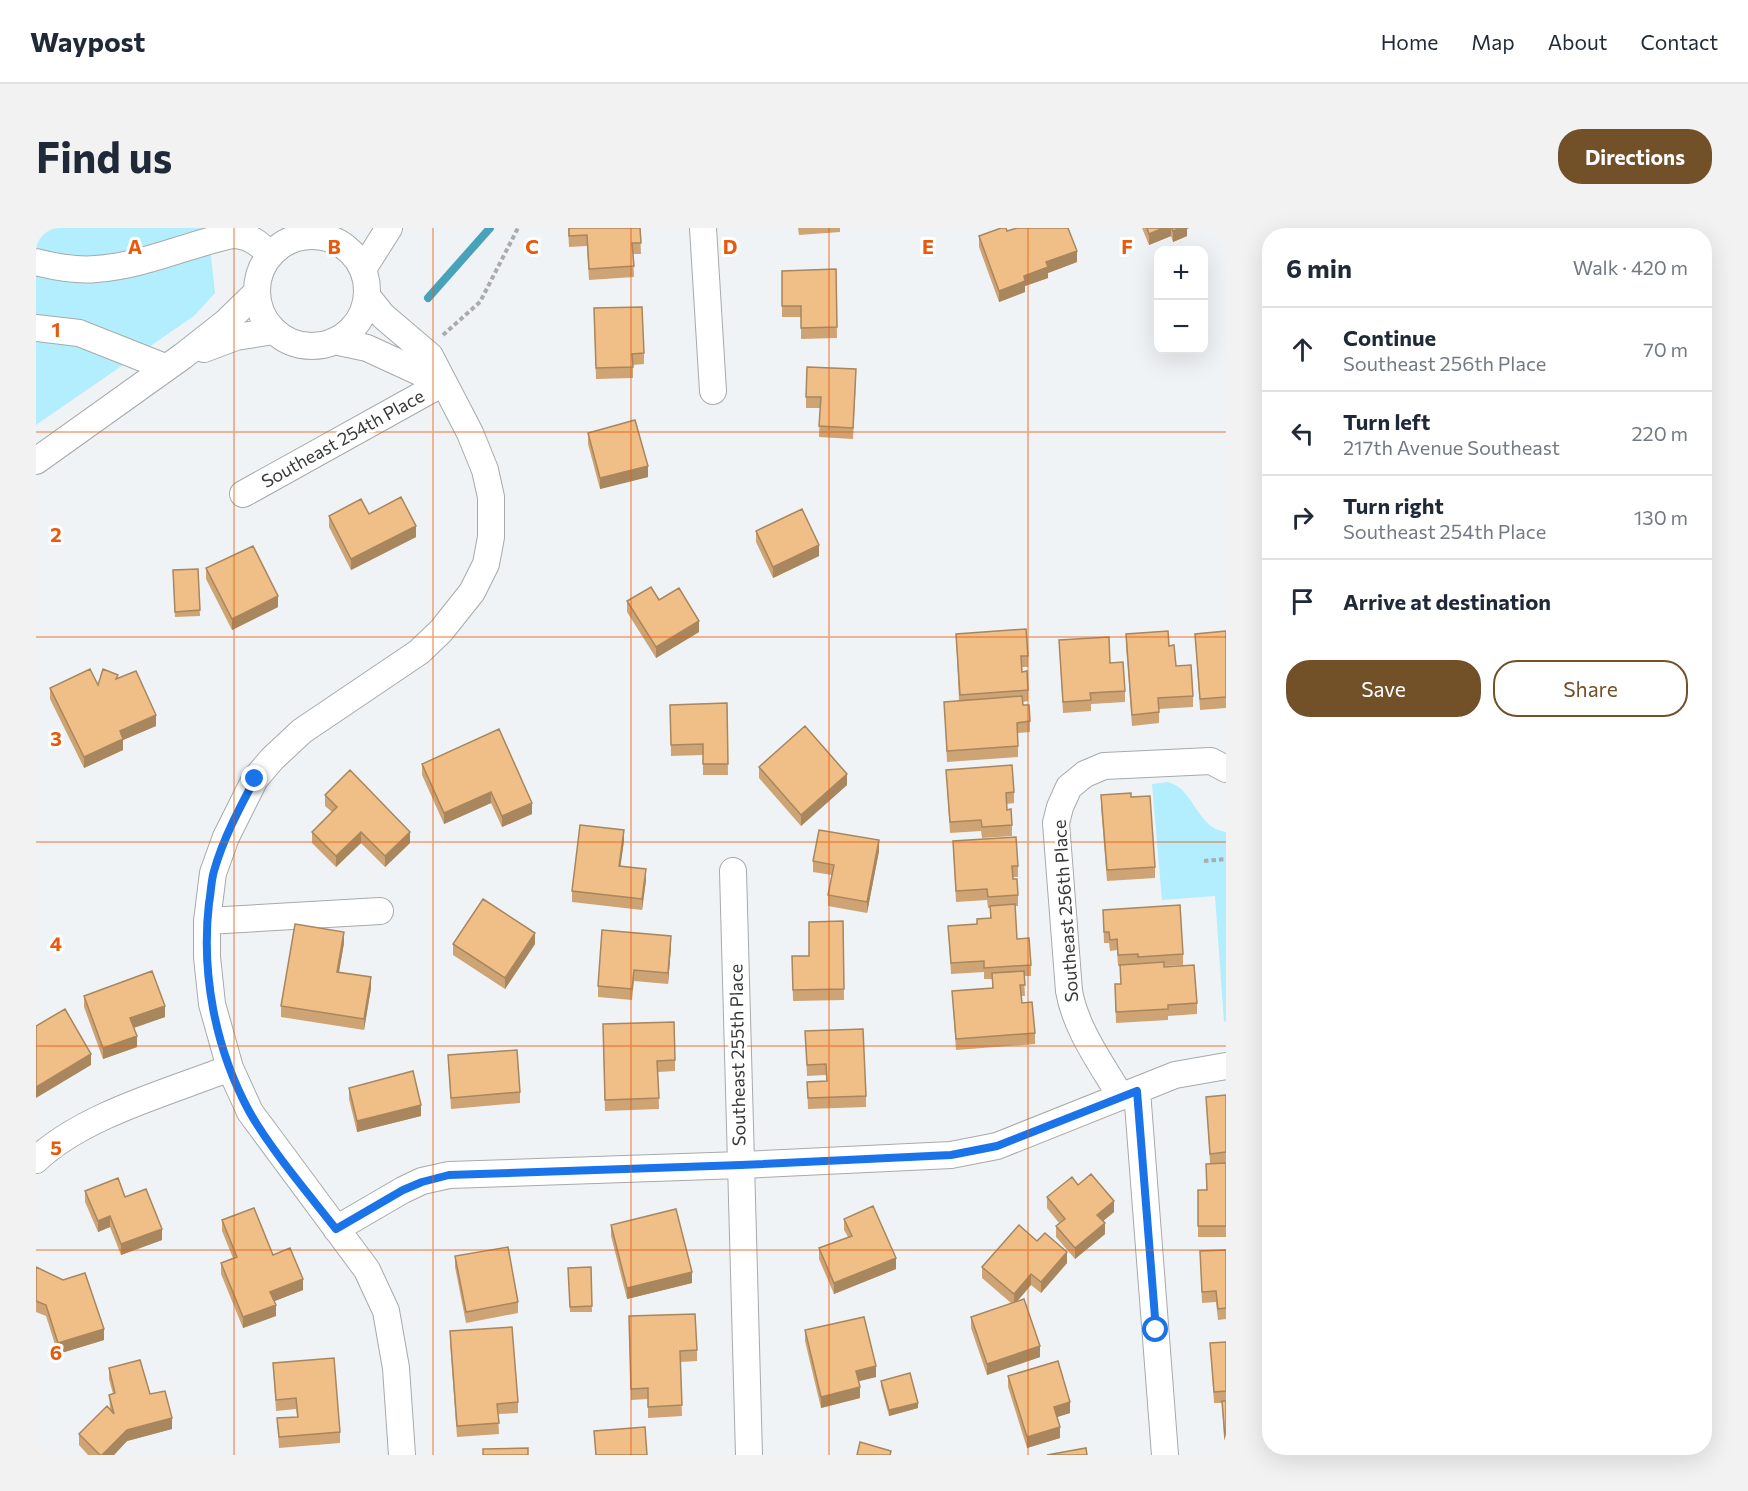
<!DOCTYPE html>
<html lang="en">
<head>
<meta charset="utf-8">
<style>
	body { margin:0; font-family:Commissioner,sans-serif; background:#f2f2f3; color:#1f2937 }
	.controls { position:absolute; right:18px; top:18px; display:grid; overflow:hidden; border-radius:12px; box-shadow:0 6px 24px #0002 }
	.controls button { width:54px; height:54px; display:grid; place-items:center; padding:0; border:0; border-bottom:2px solid #e0e1e3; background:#fff; color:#1f2937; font:30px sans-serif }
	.stop { position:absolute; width:18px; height:18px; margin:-14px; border:4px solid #1a73e8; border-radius:50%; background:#fff }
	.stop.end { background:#1a73e8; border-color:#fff; box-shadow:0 2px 6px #0008 }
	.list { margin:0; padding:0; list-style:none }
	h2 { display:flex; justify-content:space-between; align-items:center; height:78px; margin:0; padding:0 24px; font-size:26px }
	h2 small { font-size:20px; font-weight:400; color:#747a83 }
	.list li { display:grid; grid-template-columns:39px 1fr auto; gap:18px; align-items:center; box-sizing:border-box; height:84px; padding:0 24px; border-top:2px solid #e0e1e3 }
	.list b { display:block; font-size:22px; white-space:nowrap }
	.list p { margin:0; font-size:20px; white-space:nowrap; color:#747a83 }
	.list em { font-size:20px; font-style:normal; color:#747a83 }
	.actions { display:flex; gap:12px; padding:18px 24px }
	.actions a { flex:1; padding:14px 0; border:2px solid #725028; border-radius:24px; text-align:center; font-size:21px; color:#725028 }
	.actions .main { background:#725028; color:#fff }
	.icon { flex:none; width:33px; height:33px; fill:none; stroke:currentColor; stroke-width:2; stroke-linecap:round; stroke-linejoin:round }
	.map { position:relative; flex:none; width:1190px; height:1227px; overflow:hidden; border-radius:24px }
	header { display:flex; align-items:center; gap:36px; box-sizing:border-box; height:84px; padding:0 30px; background:#fff; border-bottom:2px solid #e0e1e3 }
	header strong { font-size:28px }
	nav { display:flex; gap:33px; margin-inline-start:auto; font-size:21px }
	.intro { display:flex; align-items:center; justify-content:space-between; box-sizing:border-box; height:144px; padding:0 36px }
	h1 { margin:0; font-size:42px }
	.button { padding:15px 27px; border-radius:24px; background:#725028; color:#fff; font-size:21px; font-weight:700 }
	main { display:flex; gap:36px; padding:0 36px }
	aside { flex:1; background:#fff; border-radius:24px; box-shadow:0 6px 24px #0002 }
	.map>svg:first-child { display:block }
	.green { fill:#b2eefe }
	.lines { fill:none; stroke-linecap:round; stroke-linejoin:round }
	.stream { stroke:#48a2b9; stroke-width:8 }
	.minor-casing { stroke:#a6aaab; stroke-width:28 }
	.path { stroke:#a9abac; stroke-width:4; stroke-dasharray:4.5 3; stroke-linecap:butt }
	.minor { stroke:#fff; stroke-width:26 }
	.wall { fill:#cea474 }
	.shaded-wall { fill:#a8865e }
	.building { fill:#f0bf87; stroke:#a8865e; stroke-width:1.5 }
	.route { stroke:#1a73e8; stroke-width:8 }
	.grid { fill:none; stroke:#e8590c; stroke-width:1.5; stroke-opacity:0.55 }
	.labels { text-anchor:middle; stroke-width:6; stroke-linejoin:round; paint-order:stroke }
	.street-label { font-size:18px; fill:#373838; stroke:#fff }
	.grid-label { font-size:20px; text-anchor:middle; font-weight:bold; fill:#e8590c; stroke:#fff; stroke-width:6; stroke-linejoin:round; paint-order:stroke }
</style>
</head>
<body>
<header>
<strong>Waypost</strong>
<nav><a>Home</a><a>Map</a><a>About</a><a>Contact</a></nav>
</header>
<div class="intro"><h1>Find us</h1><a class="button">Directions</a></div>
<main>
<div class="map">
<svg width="1190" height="1227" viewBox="0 0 1190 1227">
	<rect width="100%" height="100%" fill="#f0f3f5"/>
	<!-- green -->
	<path class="green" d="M0,0H172L179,65L158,88L0,197Z
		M1132,554C1159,561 1160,600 1190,604V793L1188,794L1179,668L1126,672L1116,556Z"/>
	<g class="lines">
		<!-- stream -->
		<path class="stream" d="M392,70L454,0"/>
		<!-- minor casing -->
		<g class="minor-casing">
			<path id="minor" d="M667,0L677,163
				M221 63a55 55 0 1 1 110 0a55 55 0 1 1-110 0Z
				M0,34C20,39 40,43 60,41C107,38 150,17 196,7C213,7 222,15 234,26
				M327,41L353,0
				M331,68L347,88L394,128L434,205L449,242L455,269V309L450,336L436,364L405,403L383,424L266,503L236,531L219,551L190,609L177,645L171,693V729L176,776L194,840L214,884L331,1042L350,1083L360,1140L366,1227
				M0,100L43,105L129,139
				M298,113L331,120L407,155
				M168,121L200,109L238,103
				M0,233L147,128L189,95L221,64
				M207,266L407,155
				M697,643L713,1227
				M171,693L344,683
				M1101,863L1129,1227
				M1085,869C1065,835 1040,802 1033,763L1020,595L1024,579L1033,559L1049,546L1068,538L1175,533L1190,541
				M0,932C47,887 133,864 194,840
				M300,1001L367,962L386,953L413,947L705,937L915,927L961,918L1139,847L1190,838"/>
		</g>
		<!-- path -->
		<path class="path" d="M407,107L444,74L482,0
			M1168,633L1190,631"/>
		<!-- minor -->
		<use href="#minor" class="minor"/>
	</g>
	<!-- wall -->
	<path class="wall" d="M532,0H604L605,26H597L598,49L553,52L551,18L533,19Z
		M762,0H804V4L763,7Z
		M1106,0H1153L1151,1V8L1137,14L1135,8L1113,17Z
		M971,3L1041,34L1012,45V50L989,58V64L963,74L943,19V8Z
		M800,41L801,110L765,111V89H746V43Z
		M558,80L608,125V136L597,137V150L560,151Z
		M820,152L817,211L783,209L784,180H770V169Z
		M552,205L612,249L564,261L552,216Z
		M333,286L380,309L315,342L293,299V288Z
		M720,303L783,328L737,350L720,314Z
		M170,340L242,379L196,402L170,351Z
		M162,341L164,388L139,389L137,342Z
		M623,372L663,404L620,430L591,384V373Z
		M1190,403V480L1164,482L1159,406Z
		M920,406L992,428V439H986V444L992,462V473L987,474V477L994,493V504L982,505V529L911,534L908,474L923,473Z
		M1090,406L1133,418L1140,438L1157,468V479L1123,481V495L1096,498L1090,417Z
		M1023,412L1074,435L1089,463V474L1055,476V483L1027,485Z
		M82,451L120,498L87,512V522L48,540L14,471V460L62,457Z
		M691,475L692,547H667V527L635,528L634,477Z
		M386,536L496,575V586L466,599L455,575L408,596L386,547Z
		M723,539L811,557L765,598L723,550Z
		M910,542L978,564V575L971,576V582L976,597V608L946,610L945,603L914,605Z
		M289,567L374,615L349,639L325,615L300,639L276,615V604L296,584L289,578Z
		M1065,567L1095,569L1119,639V650L1071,653L1065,578Z
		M588,613L584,638L610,652L606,682L536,674V663Z
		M917,613L982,638V649H977L982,667V678H979L981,711L995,737V748H988L989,768H985L986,775L999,805V816L920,822L916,763L956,760V751H948V744L915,746L912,698L941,696L954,690V680H952L951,672L920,674Z
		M843,623L831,685L792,678V667L796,647L777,644V633Z
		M1067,682L1147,726V737L1128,738V739L1161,775V786L1132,788V792L1080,795L1079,756H1085L1084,738H1082L1081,722L1074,723L1073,715H1068Z
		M807,693L808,772L757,773L756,728H773Z
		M308,715L303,744L335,760L328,802L245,789V778Z
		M417,716H499L469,761L417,727Z
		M635,719L632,756L598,753L596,772L562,769V758Z
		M48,768L129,789L98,800L101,819L67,831L48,779Z
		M769,803L830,868V879L772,881L771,854L790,853V847L771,848Z
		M567,807L639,832V843L622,844L623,881L569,883Z
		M412,827L484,864V875L415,881Z
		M313,860L385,888L321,904L313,871Z
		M1190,867V1009H1162V962H1170L1174,935L1170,869Z
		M1042,957L1078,984L1067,993L1069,1006L1039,1031L1020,1009V998L1023,995L1011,980V969Z
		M49,963L89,969L126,1012L85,1027L74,999L62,1004L49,974Z
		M808,991L860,1041L798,1066L783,1031V1020L812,1009L808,1002Z
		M186,992L237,1027L267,1062L238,1073L240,1088L207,1100L185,1046V1035L197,1030L186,1003Z
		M575,997L656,1055L591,1071L575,1008Z
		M1001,1013L1031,1035L1005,1065L995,1057L981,1073L1004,1129L951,1147L935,1100V1089L975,1075L946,1050V1039Z
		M1190,1022V1091L1182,1092L1180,1074L1166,1075L1164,1023Z
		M419,1028L482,1074V1085L430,1095L419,1039Z
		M0,1039L68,1112L22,1126L10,1088L0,1084Z
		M555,1039L556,1084H534L532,1040Z
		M593,1088L661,1122V1133L644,1134L646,1188L612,1190V1171L595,1172Z
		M769,1102L840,1149L822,1153L824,1170L785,1180L769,1113Z
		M414,1103L482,1174V1185L462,1186L463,1206L421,1209L414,1114Z
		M1190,1114V1227H1189L1186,1175H1178L1174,1115Z
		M237,1135L304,1204V1215L243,1220L241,1190L261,1189L260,1181L240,1183Z
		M73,1140L114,1166L136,1201L91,1213L78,1227H52L43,1217V1206L74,1181L73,1167L77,1166L73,1151Z
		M972,1148L1034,1185L1021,1189L1024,1210L991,1220L972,1159Z
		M845,1153L882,1180L853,1188L845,1158Z"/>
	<!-- shaded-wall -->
	<path class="shaded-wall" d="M1127,0H1135V8L1113,17V6Z
		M1145,0H1153L1151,1V8L1137,14V3Z
		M1041,23V34L1012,45V50L989,58V64L963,74V63L1010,34Z
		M612,238V249L564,261V250Z
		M380,298V309L315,342V331Z
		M783,317V328L737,350V339Z
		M242,368V379L196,402V391Z
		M663,393V404L620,430V419Z
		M120,487V498L87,512V522L48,540V529L84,503Z
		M811,546V557L765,598V587Z
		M455,564V575L408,596V585Z
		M496,575V586L466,599V588Z
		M588,602V613L583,649V638Z
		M325,604V615L300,639V628Z
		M374,604V615L349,639V628Z
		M843,612V623L831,685V674Z
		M610,641V652L606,682V671Z
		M308,704V715L301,755V744Z
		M499,705V716L469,761V750Z
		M635,708V719L632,756V745Z
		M335,749V760L328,802V791Z
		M129,778V789L94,801V790Z
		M101,808V819L67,831V820Z
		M55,826V837L0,870V859Z
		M385,877V888L321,904V893Z
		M1078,973V984L1061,998V987Z
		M74,988V999L62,1004V993Z
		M1069,995V1006L1039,1031V1020Z
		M126,1001V1012L85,1027V1016Z
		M1031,1024V1035L1005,1065V1054Z
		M860,1030V1041L798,1066V1055Z
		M656,1044V1055L591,1071V1060Z
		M995,1046V1057L978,1077V1066Z
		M267,1051V1062L234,1075V1064Z
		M240,1077V1088L207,1100V1089Z
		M68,1101V1112L22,1126V1115Z
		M1004,1118V1129L951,1147V1136Z
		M840,1138V1149L820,1154V1143Z
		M824,1159V1170L785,1180V1169Z
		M1034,1174V1185L1018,1190V1179Z
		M882,1175V1180L853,1188V1182Z
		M136,1190V1201L91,1213L78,1227H66L91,1202Z
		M1024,1199V1210L991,1220V1209Z"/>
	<!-- building -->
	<path class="building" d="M533,0H604L605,15H596L598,38L553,41L551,7L533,8Z
		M965,0H970L971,3L981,0H1032L1041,23L1010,34L1012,39L988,48L989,53L963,63L943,8Z
		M1111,0H1127L1113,6Z
		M1136,0H1145L1137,3Z
		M800,41L801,99L765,100V78H746V43Z
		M606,79L608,125L596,126L597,139L560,140L558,80Z
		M771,139L820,141L817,200L783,198L785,169H770Z
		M599,192L612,238L564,250L552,205Z
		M365,269L380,298L315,331L293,288L325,271L333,286Z
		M766,281L783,317L737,339L720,303Z
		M217,318L242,368L196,391L170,340Z
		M162,341L164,382L139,384L137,342Z
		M615,359L623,372L643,360L663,393L620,419L591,373Z
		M990,401L992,428H985L986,444L991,443L992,462L924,467L920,406Z
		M1132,403L1133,418L1138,417L1140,438L1155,437L1157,468L1122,470L1123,484L1096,487L1090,406Z
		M1190,403V469L1164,471L1159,406Z
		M1073,409L1074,435L1087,434L1089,463L1054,465L1055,472L1027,474L1023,412Z
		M54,441L62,457L67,441L82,447L80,451L100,443L120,487L84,503L87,511L48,529L14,460Z
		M986,468L987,477H993L994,493L981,495L982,518L911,523L908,474Z
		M691,475L692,536H667V516L635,517L634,477Z
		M769,498L811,546L765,587L723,539Z
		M463,501L496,575L466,588L455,564L408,585L386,536Z
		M976,537L978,564L970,565L971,582L975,581L976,597L946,599L945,592L914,594L910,542Z
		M314,542L374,604L349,628L325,604L300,628L276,604L301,579L289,567Z
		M1095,565V569L1114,568L1119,639L1071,642L1065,567Z
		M544,597L588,602L583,638L610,641L606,671L536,663Z
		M783,602L843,612L831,674L792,667L798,637L777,633Z
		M980,609L982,638H976L977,651H981L982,667L952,669L951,661L920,663L917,613Z
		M447,671L499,705L469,750L417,716Z
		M979,676L981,711L993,710L995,737L948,740V733L915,735L912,698L941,696V691L955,690L954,678Z
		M1144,677L1147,726L1102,729V726L1082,727L1081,711L1074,712L1073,704H1068L1067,682Z
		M807,693L808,761L757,762L756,728H773V694Z
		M259,696L308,704L301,744L335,749L328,791L245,778Z
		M566,702L635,708L632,745L598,742L596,761L562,758Z
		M1128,734V739L1158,737L1161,775L1132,777V781L1080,784L1079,756H1085L1084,737Z
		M116,743L129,778L94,790L101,808L67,820L48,768Z
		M988,743L989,757H984L986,775L996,774L999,805L920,811L916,763L957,760L956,745Z
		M29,781L55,826L0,859V798Z
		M638,794L639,832L621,833L623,870L569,872L567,796Z
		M827,801L830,868L772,870L771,854L791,853L790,836L771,837L769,803Z
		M481,822L484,864L415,870L412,827Z
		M377,843L385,877L321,893L313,860Z
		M1190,867V924L1174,926L1170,869Z
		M1190,935V998H1162V962H1171L1170,936Z
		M1055,946L1078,973L1061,987L1069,995L1039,1020L1020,998L1029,991L1011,969L1036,949L1042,957Z
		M82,950L89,969L110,961L126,1001L85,1016L74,988L62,993L49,963Z
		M837,978L860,1030L798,1055L783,1020L816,1008L808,991Z
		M218,980L237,1027L254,1020L267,1051L234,1064L240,1077L207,1089L185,1035L201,1029L186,992Z
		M640,981L656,1044L591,1060L575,997Z
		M983,997L1001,1013L1009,1005L1031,1024L1005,1054L995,1046L978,1066L946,1039Z
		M472,1019L482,1074L430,1084L419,1028Z
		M1190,1022V1080L1182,1081L1180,1063L1166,1064L1164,1023Z
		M0,1039L27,1052L49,1045L68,1101L22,1115L10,1077L0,1073Z
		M555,1039L556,1078L534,1079L532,1040Z
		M988,1071L1004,1118L951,1136L935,1089Z
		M659,1086L661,1122L644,1123L646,1177L612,1179V1160L595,1161L593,1088Z
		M828,1089L840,1138L820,1143L824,1159L785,1169L769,1102Z
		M476,1099L482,1174L461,1176L463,1195L421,1198L414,1103Z
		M1190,1114V1163L1178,1164L1174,1115Z
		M298,1130L304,1204L243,1209L241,1190L262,1189L260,1170L240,1172L237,1135Z
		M104,1132L114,1166L129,1163L136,1190L91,1202L66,1227H64L43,1206L71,1178L78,1186L73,1167L79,1165L73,1140Z
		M1022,1133L1034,1174L1018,1179L1024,1199L991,1209L972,1148Z
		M874,1145L882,1175L853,1182L845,1153Z
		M1186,1173H1190V1221Z
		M609,1199L611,1227H560L558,1203Z
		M824,1214L855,1223L854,1227H821Z
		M492,1220V1227H447V1221Z
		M1050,1220L1051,1227H1011Z"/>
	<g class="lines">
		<!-- route -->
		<path class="route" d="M219,551C203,581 187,611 178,643C175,653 175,665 173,675C165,745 179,820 213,883C235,922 272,965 300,1001L367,962L386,954L413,947L705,937L915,927L961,918L1101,863L1120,1102"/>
	</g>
	<!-- grid -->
	<path class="grid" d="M198,0V1227M397,0V1227M595,0V1227M793,0V1227M992,0V1227M0,204H1190M0,409H1190M0,614H1190M0,818H1190M0,1022H1190"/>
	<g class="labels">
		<!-- street labels -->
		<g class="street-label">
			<text transform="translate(307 211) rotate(-29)" y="6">Southeast 254th Place</text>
			<text transform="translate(1030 683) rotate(-94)" y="6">Southeast 256th Place</text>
			<text transform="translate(702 827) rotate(-91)" y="6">Southeast 255th Place</text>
		</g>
	</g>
	<g class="grid-label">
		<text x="99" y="26">A</text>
		<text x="298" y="26">B</text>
		<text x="496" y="26">C</text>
		<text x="694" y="26">D</text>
		<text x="892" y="26">E</text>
		<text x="1091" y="26">F</text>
		<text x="20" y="109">1</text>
		<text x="20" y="314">2</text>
		<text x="20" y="518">3</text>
		<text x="20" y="723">4</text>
		<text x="20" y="927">5</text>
		<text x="20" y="1132">6</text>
	</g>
</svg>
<div class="controls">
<button>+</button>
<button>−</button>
</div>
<div class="stop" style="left:1120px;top:1102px"></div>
<div class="stop end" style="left:219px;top:551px"></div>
</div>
<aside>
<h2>6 min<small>Walk · 420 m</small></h2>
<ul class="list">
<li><svg class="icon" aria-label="ahead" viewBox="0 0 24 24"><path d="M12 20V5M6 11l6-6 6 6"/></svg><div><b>Continue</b><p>Southeast 256th Place</p></div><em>70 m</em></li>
<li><svg class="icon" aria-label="left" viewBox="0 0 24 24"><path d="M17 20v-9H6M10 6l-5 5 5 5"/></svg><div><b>Turn left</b><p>217th Avenue Southeast</p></div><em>220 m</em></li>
<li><svg class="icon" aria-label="right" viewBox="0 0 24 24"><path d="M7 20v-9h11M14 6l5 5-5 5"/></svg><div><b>Turn right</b><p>Southeast 254th Place</p></div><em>130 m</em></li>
<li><svg class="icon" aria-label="arrive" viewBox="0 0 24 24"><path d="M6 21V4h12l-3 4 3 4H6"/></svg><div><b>Arrive at destination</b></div></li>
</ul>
<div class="actions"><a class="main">Save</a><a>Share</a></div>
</aside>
</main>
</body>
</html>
